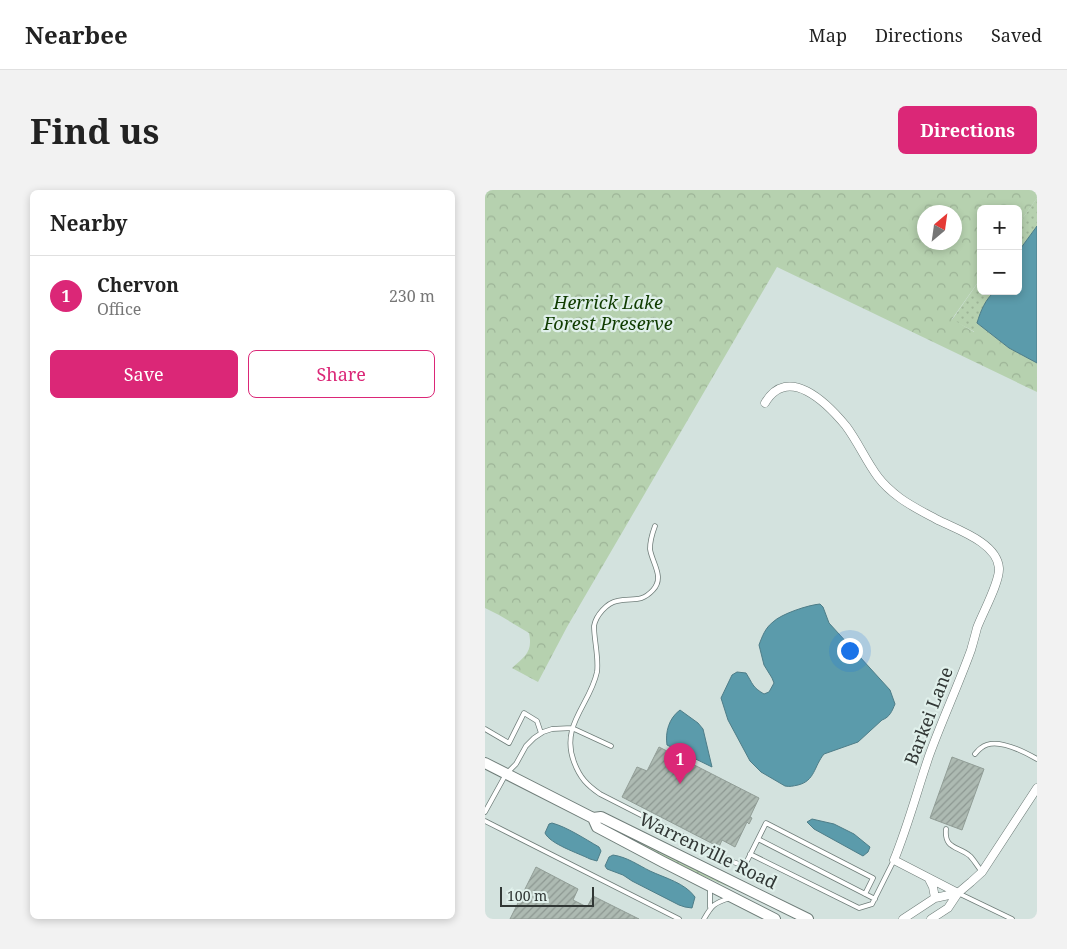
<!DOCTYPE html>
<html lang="en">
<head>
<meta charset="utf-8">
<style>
	body { margin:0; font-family:"Noto Serif",serif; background:#f2f2f2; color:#222 }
	.controls { position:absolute; right:15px; top:15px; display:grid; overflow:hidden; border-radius:8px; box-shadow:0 2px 8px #0003 }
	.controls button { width:45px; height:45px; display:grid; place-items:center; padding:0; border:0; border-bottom:1px solid #e0e0e0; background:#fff; color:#222; font:25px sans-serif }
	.compass { position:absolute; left:432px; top:15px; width:45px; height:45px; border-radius:50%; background:#fff; box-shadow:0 2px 8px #0003; rotate:29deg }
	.scale { position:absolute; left:15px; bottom:12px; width:94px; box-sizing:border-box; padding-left:5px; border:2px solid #313735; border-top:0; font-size:14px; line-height:18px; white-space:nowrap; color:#313735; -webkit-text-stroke:4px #e0f0eb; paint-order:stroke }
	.you { position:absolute; left:364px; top:460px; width:18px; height:18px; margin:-12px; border:4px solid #fff; border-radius:50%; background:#1a73e8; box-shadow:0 0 0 8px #1a73e833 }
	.badge { display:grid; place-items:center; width:32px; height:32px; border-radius:50%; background:#db2777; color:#fff; font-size:16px; font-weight:700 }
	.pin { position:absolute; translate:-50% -41px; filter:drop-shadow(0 1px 2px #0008) }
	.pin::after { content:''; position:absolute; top:26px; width:18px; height:15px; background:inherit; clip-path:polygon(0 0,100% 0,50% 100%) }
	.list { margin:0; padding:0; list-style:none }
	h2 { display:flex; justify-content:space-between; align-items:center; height:65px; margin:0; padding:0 20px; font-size:21px }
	h2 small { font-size:16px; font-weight:400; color:#767676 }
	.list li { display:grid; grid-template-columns:32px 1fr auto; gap:15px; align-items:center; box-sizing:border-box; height:80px; padding:0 20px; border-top:1px solid #e0e0e0 }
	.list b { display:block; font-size:19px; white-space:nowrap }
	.list p { margin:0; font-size:16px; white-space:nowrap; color:#767676 }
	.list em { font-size:16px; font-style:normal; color:#767676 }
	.actions { display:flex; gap:10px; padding:15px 20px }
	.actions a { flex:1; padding:11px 0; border:1px solid #db2777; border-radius:8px; text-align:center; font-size:18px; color:#db2777 }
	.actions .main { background:#db2777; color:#fff }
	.map { position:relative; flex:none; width:552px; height:729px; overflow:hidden; border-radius:8px }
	header { display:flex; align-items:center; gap:30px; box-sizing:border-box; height:70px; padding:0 25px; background:#fff; border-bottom:1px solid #e0e0e0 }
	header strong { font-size:24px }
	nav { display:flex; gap:28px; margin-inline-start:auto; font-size:18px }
	.intro { display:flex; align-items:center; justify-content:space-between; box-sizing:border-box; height:120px; padding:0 30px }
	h1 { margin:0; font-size:35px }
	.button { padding:12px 22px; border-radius:8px; background:#db2777; color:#fff; font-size:18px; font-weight:700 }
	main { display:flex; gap:30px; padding:0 30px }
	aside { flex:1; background:#fff; border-radius:8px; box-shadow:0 2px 8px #0003 }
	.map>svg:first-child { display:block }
	.grass { fill:url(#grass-dots) }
	.forest { fill:url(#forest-crowns); fill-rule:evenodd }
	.water { fill:#5b9bab; stroke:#4e7d88 }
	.building { fill:url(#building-hatch); stroke:#919d96 }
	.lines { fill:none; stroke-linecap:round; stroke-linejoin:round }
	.service-casing { stroke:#6f7d79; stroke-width:5.5 }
	.minor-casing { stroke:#6f7d79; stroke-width:9 }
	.secondary-casing { stroke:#6f7d79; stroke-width:12 }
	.service { stroke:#fff; stroke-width:4 }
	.minor { stroke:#fff; stroke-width:8 }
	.secondary { stroke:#fff; stroke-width:10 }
	.labels { text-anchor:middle; stroke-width:4.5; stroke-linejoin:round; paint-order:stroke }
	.park-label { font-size:18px; font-style:italic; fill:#103c00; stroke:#e0f0eb }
	.street-label { font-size:18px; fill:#313735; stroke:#e0f0eb }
</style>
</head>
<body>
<header>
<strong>Nearbee</strong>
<nav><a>Map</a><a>Directions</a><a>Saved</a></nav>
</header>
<div class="intro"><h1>Find us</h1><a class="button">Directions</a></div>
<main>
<aside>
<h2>Nearby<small></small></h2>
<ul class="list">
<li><span class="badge">1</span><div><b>Chervon</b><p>Office</p></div><em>230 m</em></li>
</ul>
<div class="actions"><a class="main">Save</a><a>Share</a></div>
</aside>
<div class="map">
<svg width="552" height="729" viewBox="0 0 552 729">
	<defs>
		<pattern id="grass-dots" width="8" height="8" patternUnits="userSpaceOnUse" patternTransform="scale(1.25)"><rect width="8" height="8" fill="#b6d1af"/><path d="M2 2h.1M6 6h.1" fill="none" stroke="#9db497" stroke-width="1.8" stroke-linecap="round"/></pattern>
		<pattern id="forest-crowns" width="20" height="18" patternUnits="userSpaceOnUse" patternTransform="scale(1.25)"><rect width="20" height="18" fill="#b6d1af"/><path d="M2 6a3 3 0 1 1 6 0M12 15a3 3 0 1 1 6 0" fill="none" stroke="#9db497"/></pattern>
		<pattern id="building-hatch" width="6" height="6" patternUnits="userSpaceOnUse" patternTransform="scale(1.25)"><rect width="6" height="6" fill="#adbab2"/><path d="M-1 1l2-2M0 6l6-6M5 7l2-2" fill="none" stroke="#8d9892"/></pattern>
	</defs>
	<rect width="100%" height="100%" fill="#d3e2de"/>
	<!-- grass -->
	<path class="grass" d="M552,8V36L533,62V35Z
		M496,88V101H510C498,113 494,127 490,142L467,130Z
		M113,631L140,643L279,712L195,676L112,633Z"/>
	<!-- forest -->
	<path class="forest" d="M0,0H552V8L533,35V19H496V88L467,129L489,142L492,133L524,158L552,173V202L292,77L82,437L53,492L27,478C40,466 48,462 44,443L14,425L0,418ZM440,22H470V52H440Z"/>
	<!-- water -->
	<path class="water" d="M552,36V173L524,158L492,133C496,120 500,110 510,101H533V62Z
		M335,414L338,417L344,433L405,500L410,514C407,521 405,527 397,530L373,552L339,564C329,576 330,591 313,595C308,596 305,597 300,596L276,582L265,571L243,530L236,508L247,485L252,482L261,483C268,494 267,497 279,504L284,502L289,493L287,488L279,475L274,455C277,447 280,438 288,432C296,424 323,415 335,414Z
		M195,520L213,533L218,539L227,577L182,555C180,542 184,528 195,520Z
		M327,629L349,634L369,644L385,657L383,662L378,666L329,639L322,632Z
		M67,633C82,637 100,649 114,657L116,661L112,671L105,669C93,663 65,654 60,643L64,634Z
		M128,665C142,667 153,675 165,681C180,688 200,693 210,707L207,718L200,717L194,715L147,691L138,685L122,679L120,676L124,667Z"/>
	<!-- building -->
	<path class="building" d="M174,557L274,608L265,627L267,628L264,634L262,632L250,657L237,650L234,657L137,607L152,577L162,581Z
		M467,567L499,579L477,640L445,628Z
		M51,677L93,699L88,710L102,717L108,706L154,729H25Z"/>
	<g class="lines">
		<!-- service casing -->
		<g class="service-casing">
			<path id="service" d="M170,336C167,344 165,351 165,359C167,373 180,387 168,400C155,414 147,407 132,411C122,413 111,425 109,436C109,450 114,468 112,482C105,515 75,535 89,572C95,588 102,595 115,604L248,672L257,675L262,671L281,633L388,688L380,704
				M0,539L24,553L39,523L52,531L56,543
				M490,564C492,562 493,560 496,558C510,546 538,561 552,569
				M0,622L21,584L31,574L41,556L49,548L58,542L67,539L87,538L126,556
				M0,631L194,729
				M461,639C459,659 473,656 485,666C489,670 493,677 497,682
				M273,649L390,709
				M265,664L374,718L387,714L409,670
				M225,698V717
				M473,703L527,729
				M219,729C227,715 229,713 245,708"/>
		</g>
		<!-- minor casing -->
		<g class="minor-casing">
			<path id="minor" d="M280,213C303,174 342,213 361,236C373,252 381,271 393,287C399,295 407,302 415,308C426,316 438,322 451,329C470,339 512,352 514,378C515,392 497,424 492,438C490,446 488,453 486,460C473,496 457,530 444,566C432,601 423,636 409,670L473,703
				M444,689L448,697L450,708
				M418,729L450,708L473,703
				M446,729L463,718L473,703L486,692L497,682L552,598"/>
		</g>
		<!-- secondary casing -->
		<g class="secondary-casing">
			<path id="secondary" d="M0,573L108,628L112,637L178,672L290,729
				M108,628L116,627L323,729"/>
		</g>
		<!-- service -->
		<use href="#service" class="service"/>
		<!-- minor -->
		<use href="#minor" class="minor"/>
		<!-- secondary -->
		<use href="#secondary" class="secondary"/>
	</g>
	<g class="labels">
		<!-- park labels -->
		<g class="park-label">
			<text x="123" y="119">Herrick Lake<tspan x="123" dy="21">Forest Preserve</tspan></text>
		</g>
		<!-- street labels -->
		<g class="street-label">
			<text transform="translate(444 526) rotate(-69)" y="6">Barkei Lane</text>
			<text transform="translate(223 661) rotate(26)" y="6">Warrenville Road</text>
		</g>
	</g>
</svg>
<div class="controls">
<button>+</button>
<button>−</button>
</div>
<svg class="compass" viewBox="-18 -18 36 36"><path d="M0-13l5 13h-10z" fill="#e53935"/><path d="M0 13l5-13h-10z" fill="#767676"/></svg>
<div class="scale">100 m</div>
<div class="you"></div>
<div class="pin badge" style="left:195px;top:594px">1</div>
</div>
</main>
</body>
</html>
